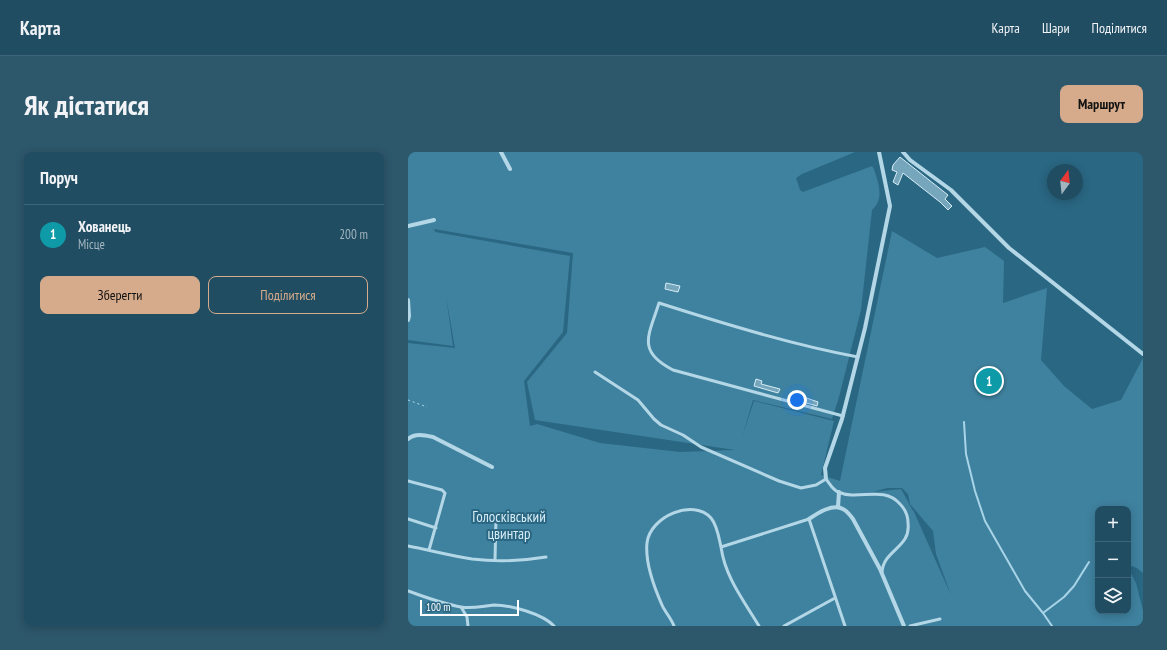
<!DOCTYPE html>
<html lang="uk">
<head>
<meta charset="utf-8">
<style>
	body { margin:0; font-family:"PT Sans Narrow",sans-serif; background:#2d576b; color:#f1f3f6 }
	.controls { position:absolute; right:12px; bottom:12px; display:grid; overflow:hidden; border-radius:8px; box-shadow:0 2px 10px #0003 }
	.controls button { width:36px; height:36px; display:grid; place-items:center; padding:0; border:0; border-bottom:1px solid #3d6477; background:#204d62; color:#f1f3f6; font:20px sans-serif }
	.compass { position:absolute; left:639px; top:12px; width:36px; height:36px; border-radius:50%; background:#204d62; box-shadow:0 2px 10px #0003; rotate:15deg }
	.scale { position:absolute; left:12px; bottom:10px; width:99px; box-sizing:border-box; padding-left:4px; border:2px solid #fff; border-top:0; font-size:11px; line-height:14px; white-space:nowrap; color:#fff; -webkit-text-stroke:3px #2a6783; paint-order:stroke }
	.you { position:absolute; left:389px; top:248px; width:14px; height:14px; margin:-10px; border:3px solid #fff; border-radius:50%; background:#1a73e8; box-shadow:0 0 0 6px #1a73e833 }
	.badge { display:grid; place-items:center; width:26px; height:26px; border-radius:50%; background:#d6ab8b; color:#fff; font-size:13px; font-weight:700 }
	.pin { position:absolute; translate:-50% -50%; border:2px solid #fff; box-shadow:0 1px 4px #0006 }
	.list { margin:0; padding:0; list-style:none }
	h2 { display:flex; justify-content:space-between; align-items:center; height:52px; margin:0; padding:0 16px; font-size:17px }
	h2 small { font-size:13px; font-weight:400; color:#a2b4be }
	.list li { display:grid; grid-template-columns:26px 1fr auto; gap:12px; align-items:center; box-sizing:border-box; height:60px; padding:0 16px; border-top:1px solid #3d6477 }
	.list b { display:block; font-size:15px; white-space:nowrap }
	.list p { margin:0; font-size:13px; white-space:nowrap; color:#a2b4be }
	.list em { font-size:13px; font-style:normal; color:#a2b4be }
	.actions { display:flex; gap:8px; padding:12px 16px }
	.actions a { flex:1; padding:9px 0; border:1px solid #d6ab8b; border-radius:8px; text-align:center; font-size:14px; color:#d6ab8b }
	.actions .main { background:#d6ab8b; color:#111 }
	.icon { flex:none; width:22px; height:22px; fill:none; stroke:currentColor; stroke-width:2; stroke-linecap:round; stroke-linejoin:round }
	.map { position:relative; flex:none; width:735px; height:474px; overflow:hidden; border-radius:8px }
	header { display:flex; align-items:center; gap:24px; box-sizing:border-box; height:56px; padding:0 20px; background:#204d62; border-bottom:1px solid #3d6477 }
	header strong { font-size:19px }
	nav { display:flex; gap:22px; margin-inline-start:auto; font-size:14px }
	.intro { display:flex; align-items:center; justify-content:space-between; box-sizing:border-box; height:96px; padding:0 24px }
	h1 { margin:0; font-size:28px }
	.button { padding:10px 18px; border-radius:8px; background:#d6ab8b; color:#111; font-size:14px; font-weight:700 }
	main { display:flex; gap:24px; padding:0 24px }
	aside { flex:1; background:#204d62; border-radius:8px; box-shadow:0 2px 10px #0003 }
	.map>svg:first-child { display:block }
	.green { fill:#3f829f; fill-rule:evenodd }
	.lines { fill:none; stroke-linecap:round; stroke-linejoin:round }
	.stream { stroke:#a8d4e7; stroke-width:2 }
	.building { fill:#75a6bc; stroke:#d6ecf5 }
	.path { stroke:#b3d7e6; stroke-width:1; stroke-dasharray:2 3; stroke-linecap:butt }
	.lane { stroke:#b3d7e6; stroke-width:3 }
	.street { stroke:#b3d7e6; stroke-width:4 }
	.labels { text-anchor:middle; stroke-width:4; stroke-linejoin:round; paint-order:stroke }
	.park-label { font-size:15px; fill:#d6ecf5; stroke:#2a6783 }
</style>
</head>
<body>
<header>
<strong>Карта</strong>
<nav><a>Карта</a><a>Шари</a><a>Поділитися</a></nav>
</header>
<div class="intro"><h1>Як дістатися</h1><a class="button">Маршрут</a></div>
<main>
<aside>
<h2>Поруч<small></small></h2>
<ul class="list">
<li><span class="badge" style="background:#0f9aa8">1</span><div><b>Хованець</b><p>Місце</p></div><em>200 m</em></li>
</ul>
<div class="actions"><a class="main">Зберегти</a><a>Поділитися</a></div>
</aside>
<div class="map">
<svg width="735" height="474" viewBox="0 0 735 474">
	<rect width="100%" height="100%" fill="#2a6783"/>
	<!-- green -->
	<path class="green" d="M0,0H447L394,22L388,26L392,38L395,40L464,14L466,17C470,31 477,46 464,58L453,158L431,245L424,267L345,248L334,285L346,249L426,269L413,323L432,329L484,79L529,106L577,95L596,109L595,151L639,136L633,208L656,234L684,257L713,248L735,206V421L729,416L723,414L721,417L728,431L735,459V472L731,474H0V191L47,196L38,144L45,194L0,188ZM26,77L165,101L159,181L119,230L127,268L327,298L272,300L192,291L129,272L122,274L116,229L155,180L162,104L27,80ZM479,336H494L500,342L502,352L525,379L528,402L543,443L506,360C501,353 498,345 493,337L465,340ZM690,357H720V459H690Z"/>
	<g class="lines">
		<!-- stream -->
		<path class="stream" d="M556,270L558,302L567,339L577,369L617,439L635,461L644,474
			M635,461L656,445L666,434L681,410"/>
	</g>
	<!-- building -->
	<path class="building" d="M492,5L540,43L537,47L544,54L540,58L532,50L495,21L490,33L485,30L489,20L484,18L485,13Z
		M258,131L272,134L270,140L257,137Z
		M348,227L354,229L353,232L372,237L370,241L346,234Z
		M390,243L410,250L409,254L388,248Z"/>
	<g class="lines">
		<!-- path -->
		<path class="path" d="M0,248L19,255"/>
		<!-- lane -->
		<path class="lane" d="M187,220L230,248L246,267L253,273L275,283L293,295L371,329L393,336L408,333L418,327C421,331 425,338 430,340C451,349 475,333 492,352C497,357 500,364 500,371C503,396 476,397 474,420
			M435,264L265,218C228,199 241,183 251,151C317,172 382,192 450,205
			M0,329L34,338L37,341L21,398
			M0,367L28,376
			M0,394C21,398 43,404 64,407C89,410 114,409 138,405
			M87,408L88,366
			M0,439C17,445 35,452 53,455C64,457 75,454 86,453C103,453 135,462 146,474
			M53,455L59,465L60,474
			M266,474C263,466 257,460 254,453C246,435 237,410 239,391C242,364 286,346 303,366C309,373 311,386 313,395
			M351,474C336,449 317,425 313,395L401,367L437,474
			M376,474L427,446
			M502,474L532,467"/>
		<!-- street -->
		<path class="street" d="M93,0L102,17
			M495,0L502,8L543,38L601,96L735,202
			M0,74L26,68
			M0,148L1,164L0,168
			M0,287C7,281 16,283 25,285L84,315
			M418,327L417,316L434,267L457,176L482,54L471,0
			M430,355L431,340
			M401,367C410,361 425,351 435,357C439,359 442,363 445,367L472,417L496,474"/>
	</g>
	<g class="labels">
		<!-- park labels -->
		<g class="park-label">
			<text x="101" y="370">Голосківський<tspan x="101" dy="17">цвинтар</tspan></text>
		</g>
	</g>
</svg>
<div class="controls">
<button>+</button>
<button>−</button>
<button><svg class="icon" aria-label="layers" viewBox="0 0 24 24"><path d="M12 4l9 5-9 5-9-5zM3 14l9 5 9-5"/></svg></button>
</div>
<svg class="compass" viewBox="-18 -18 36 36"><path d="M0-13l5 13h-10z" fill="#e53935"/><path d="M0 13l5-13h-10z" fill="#a2b4be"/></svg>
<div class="scale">100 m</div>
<div class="you"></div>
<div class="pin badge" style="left:581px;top:229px;background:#0f9aa8">1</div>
</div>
</main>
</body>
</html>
